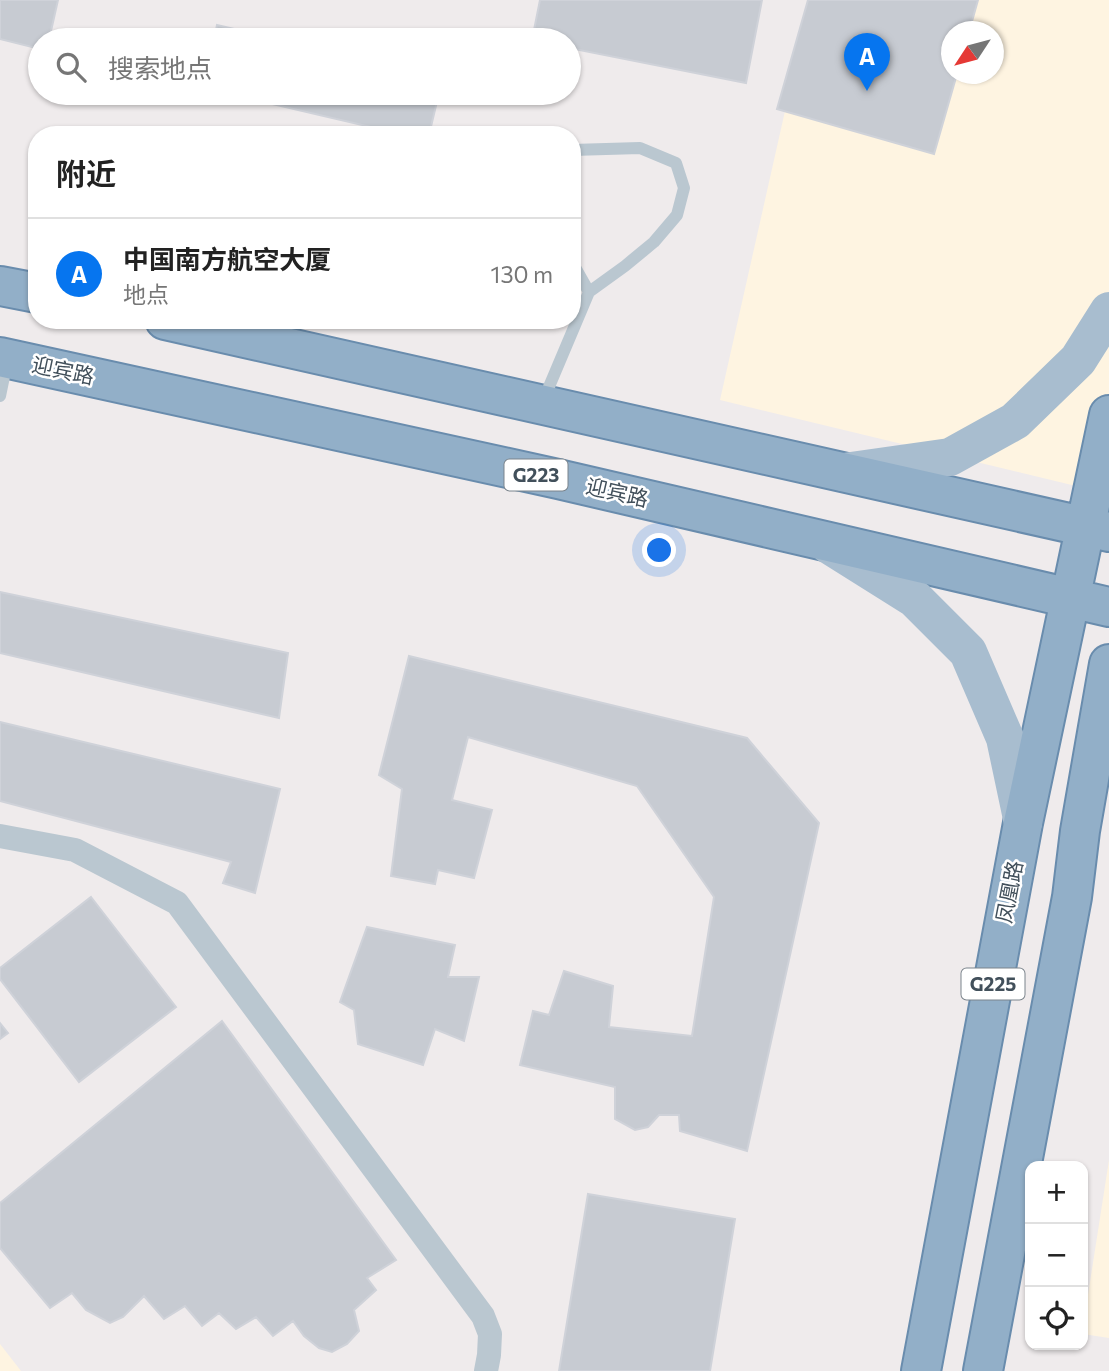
<!DOCTYPE html>
<html lang="zh">
<head>
<meta charset="utf-8">
<style>
	body { margin:0; font-family:Commissioner,"Noto Sans SC",sans-serif; background:#f6f6f6; color:#222 }
	.controls { position:absolute; right:21px; bottom:21px; display:grid; overflow:hidden; border-radius:14px; box-shadow:0 2px 5px #0004 }
	.controls button { width:63px; height:63px; display:grid; place-items:center; padding:0; border:0; border-bottom:2px solid #e0e0e0; background:#fff; color:#222; font:35px sans-serif }
	.compass { position:absolute; left:941px; top:21px; width:63px; height:63px; border-radius:50%; background:#fff; box-shadow:0 2px 5px #0004; rotate:234deg }
	.you { position:absolute; left:660px; top:551px; width:24px; height:24px; margin:-18px; border:5px solid #fff; border-radius:50%; background:#1a73e8; box-shadow:0 0 0 10px #1a73e833 }
	.badge { display:grid; place-items:center; width:46px; height:46px; border-radius:50%; background:#0675ef; color:#fff; font-size:23px; font-weight:700 }
	.pin { position:absolute; translate:-50% -58px; filter:drop-shadow(0 2px 4px #0008) }
	.pin::after { content:''; position:absolute; top:37px; width:24px; height:21px; background:inherit; clip-path:polygon(0 0,100% 0,50% 100%) }
	.list { margin:0; padding:0; list-style:none }
	h2 { display:flex; justify-content:space-between; align-items:center; height:91px; margin:0; padding:0 28px; font-size:30px }
	h2 small { font-size:23px; font-weight:400; color:#767676 }
	.list li { display:grid; grid-template-columns:46px 1fr auto; gap:21px; align-items:center; box-sizing:border-box; height:112px; padding:0 28px; border-top:2px solid #e0e0e0 }
	.list b { display:block; font-size:26px; white-space:nowrap }
	.list p { margin:0; font-size:23px; white-space:nowrap; color:#767676 }
	.list em { font-size:23px; font-style:normal; color:#767676 }
	.icon { flex:none; width:38px; height:38px; fill:none; stroke:currentColor; stroke-width:2; stroke-linecap:round; stroke-linejoin:round }
	.map { position:relative; flex:none; width:1109px; height:1371px; overflow:hidden }
	.search { position:absolute; background:#fff; box-shadow:0 2px 5px #0004; left:28px; top:28px; width:553px; height:77px; display:flex; align-items:center; gap:18px; box-sizing:border-box; padding:0 24px; border-radius:38px; color:#767676; font-size:26px }
	.panel { position:absolute; background:#fff; box-shadow:0 2px 5px #0004; left:28px; top:126px; width:553px; height:203px; border-radius:28px }
	.map>svg:first-child { display:block }
	.commercial { fill:#fef4e1; fill-rule:evenodd }
	.building { fill:#c7cbd2; stroke:#cfd2d9; stroke-width:2 }
	.lines { fill:none; stroke-linecap:round; stroke-linejoin:round }
	.trunk-casing { stroke:#698cad; stroke-width:42 }
	.service { stroke:#bac7d0; stroke-width:12 }
	.minor { stroke:#bac7d0; stroke-width:24 }
	.primary { stroke:#a8bdcf; stroke-width:38 }
	.trunk { stroke:#92afc8; stroke-width:38 }
	.labels { text-anchor:middle; stroke-width:5; stroke-linejoin:round; paint-order:stroke }
	.shield { fill:#fff; stroke:#7b848c; stroke-width:2 }
	.shield-label { font-size:19px; font-weight:bold; fill:#42505b }
	.street-label { font-size:21px; fill:#42505b; stroke:#fff }
</style>
</head>
<body>
<div class="map">
<svg width="1109" height="1371" viewBox="0 0 1109 1371">
	<rect width="100%" height="100%" fill="#efebec"/>
	<!-- commercial -->
	<path class="commercial" d="M810,0H1109V494L720,400ZM951,32H993V74H951Z
		M1109,1160V1338L1083,1334V1327Z
		M0,1344L21,1371H0Z"/>
	<!-- building -->
	<path class="building" d="M0,0H58L49,40H40V49L0,39Z
		M540,0H762L746,83L569,48V40H532Z
		M808,0H978L969,32H951V74H957L934,154L777,109Z
		M217,25L281,40H214Z
		M225,93H439L429,135H405Z
		M0,592L288,653L279,718L0,653Z
		M409,656L747,738L819,823L747,1151L680,1131L679,1115H659L648,1127L635,1130L615,1119V1087L520,1065L533,1011L549,1015L564,971L613,986L609,1027L692,1036L714,897L637,786L468,737L452,800L492,810L474,878L438,870L435,884L391,876L402,789L379,775Z
		M0,722L280,789L255,893L223,883L231,862L0,801Z
		M91,897L176,1007L79,1082L0,979V968Z
		M367,927L455,945L448,977H479L464,1041L435,1029L423,1065L358,1044L354,1010L340,1002Z
		M222,1021L396,1260L367,1278L376,1290L354,1310L359,1331L347,1344L332,1352L319,1348L304,1336L293,1321L273,1336L256,1317L236,1329L219,1313L202,1326L185,1306L164,1319L144,1296L123,1317L110,1323L86,1310L72,1293L50,1308L0,1248V1203Z
		M0,1023L8,1033L0,1039Z
		M588,1194L735,1219L710,1371H559Z"/>
	<g class="lines">
		<!-- trunk casing -->
		<g class="trunk-casing">
			<path id="trunk" d="M0,286L37,293
				M165,320L1109,532
				M0,357L558,479L1109,607
				M921,1371L1023,823L1109,415
				M983,1371L1072,897L1080,831L1109,664"/>
		</g>
		<!-- service -->
		<path class="service" d="M572,262L589,292
			M0,396L7,362
			M543,401L589,292L625,266L654,242L677,215L684,188L676,163L640,148L572,150"/>
		<!-- minor -->
		<path class="minor" d="M0,836L75,850L177,903L483,1316L490,1334L489,1355L486,1371"/>
		<!-- primary -->
		<path class="primary" d="M844,472L950,457L1015,421L1078,360L1109,311
			M829,545L915,599L968,652L1005,738L1023,823"/>
		<!-- trunk -->
		<use href="#trunk" class="trunk"/>
	</g>
	<g class="labels">
		<!-- shield labels -->
		<g class="shield">
			<rect x="504.5" y="459.5" width="63" height="31" rx="5"/>
			<rect x="961.5" y="968.5" width="63" height="31" rx="5"/>
		</g>
		<g class="shield-label">
			<text x="536" y="482">G223</text>
			<text x="993" y="991">G225</text>
		</g>
		<!-- street labels -->
		<g class="street-label">
			<text transform="translate(63 371) rotate(12)" y="7">迎宾路</text>
			<text transform="translate(617 493) rotate(13)" y="7">迎宾路</text>
			<text transform="translate(1010 892) rotate(-79)" y="7">凤凰路</text>
		</g>
	</g>
</svg>
<div class="controls">
<button>+</button>
<button>−</button>
<button><svg class="icon" aria-label="locate" viewBox="0 0 24 24"><circle cx="12" cy="12" r="6"/><path d="M12 2v4M12 18v4M2 12h4M18 12h4"/></svg></button>
</div>
<svg class="compass" viewBox="-18 -18 36 36"><path d="M0-13l5 13h-10z" fill="#e53935"/><path d="M0 13l5-13h-10z" fill="#767676"/></svg>
<div class="you"></div>
<div class="pin badge" style="left:867px;top:91px">A</div>
<div class="search"><svg class="icon" aria-label="search" viewBox="0 0 24 24"><circle cx="10" cy="10" r="6"/><path d="M15 15l6 6"/></svg>搜索地点</div>
<section class="panel">
<h2>附近<small></small></h2>
<ul class="list">
<li><span class="badge">A</span><div><b>中国南方航空大厦</b><p>地点</p></div><em>130 m</em></li>
</ul>
</section>
</div>
</body>
</html>
